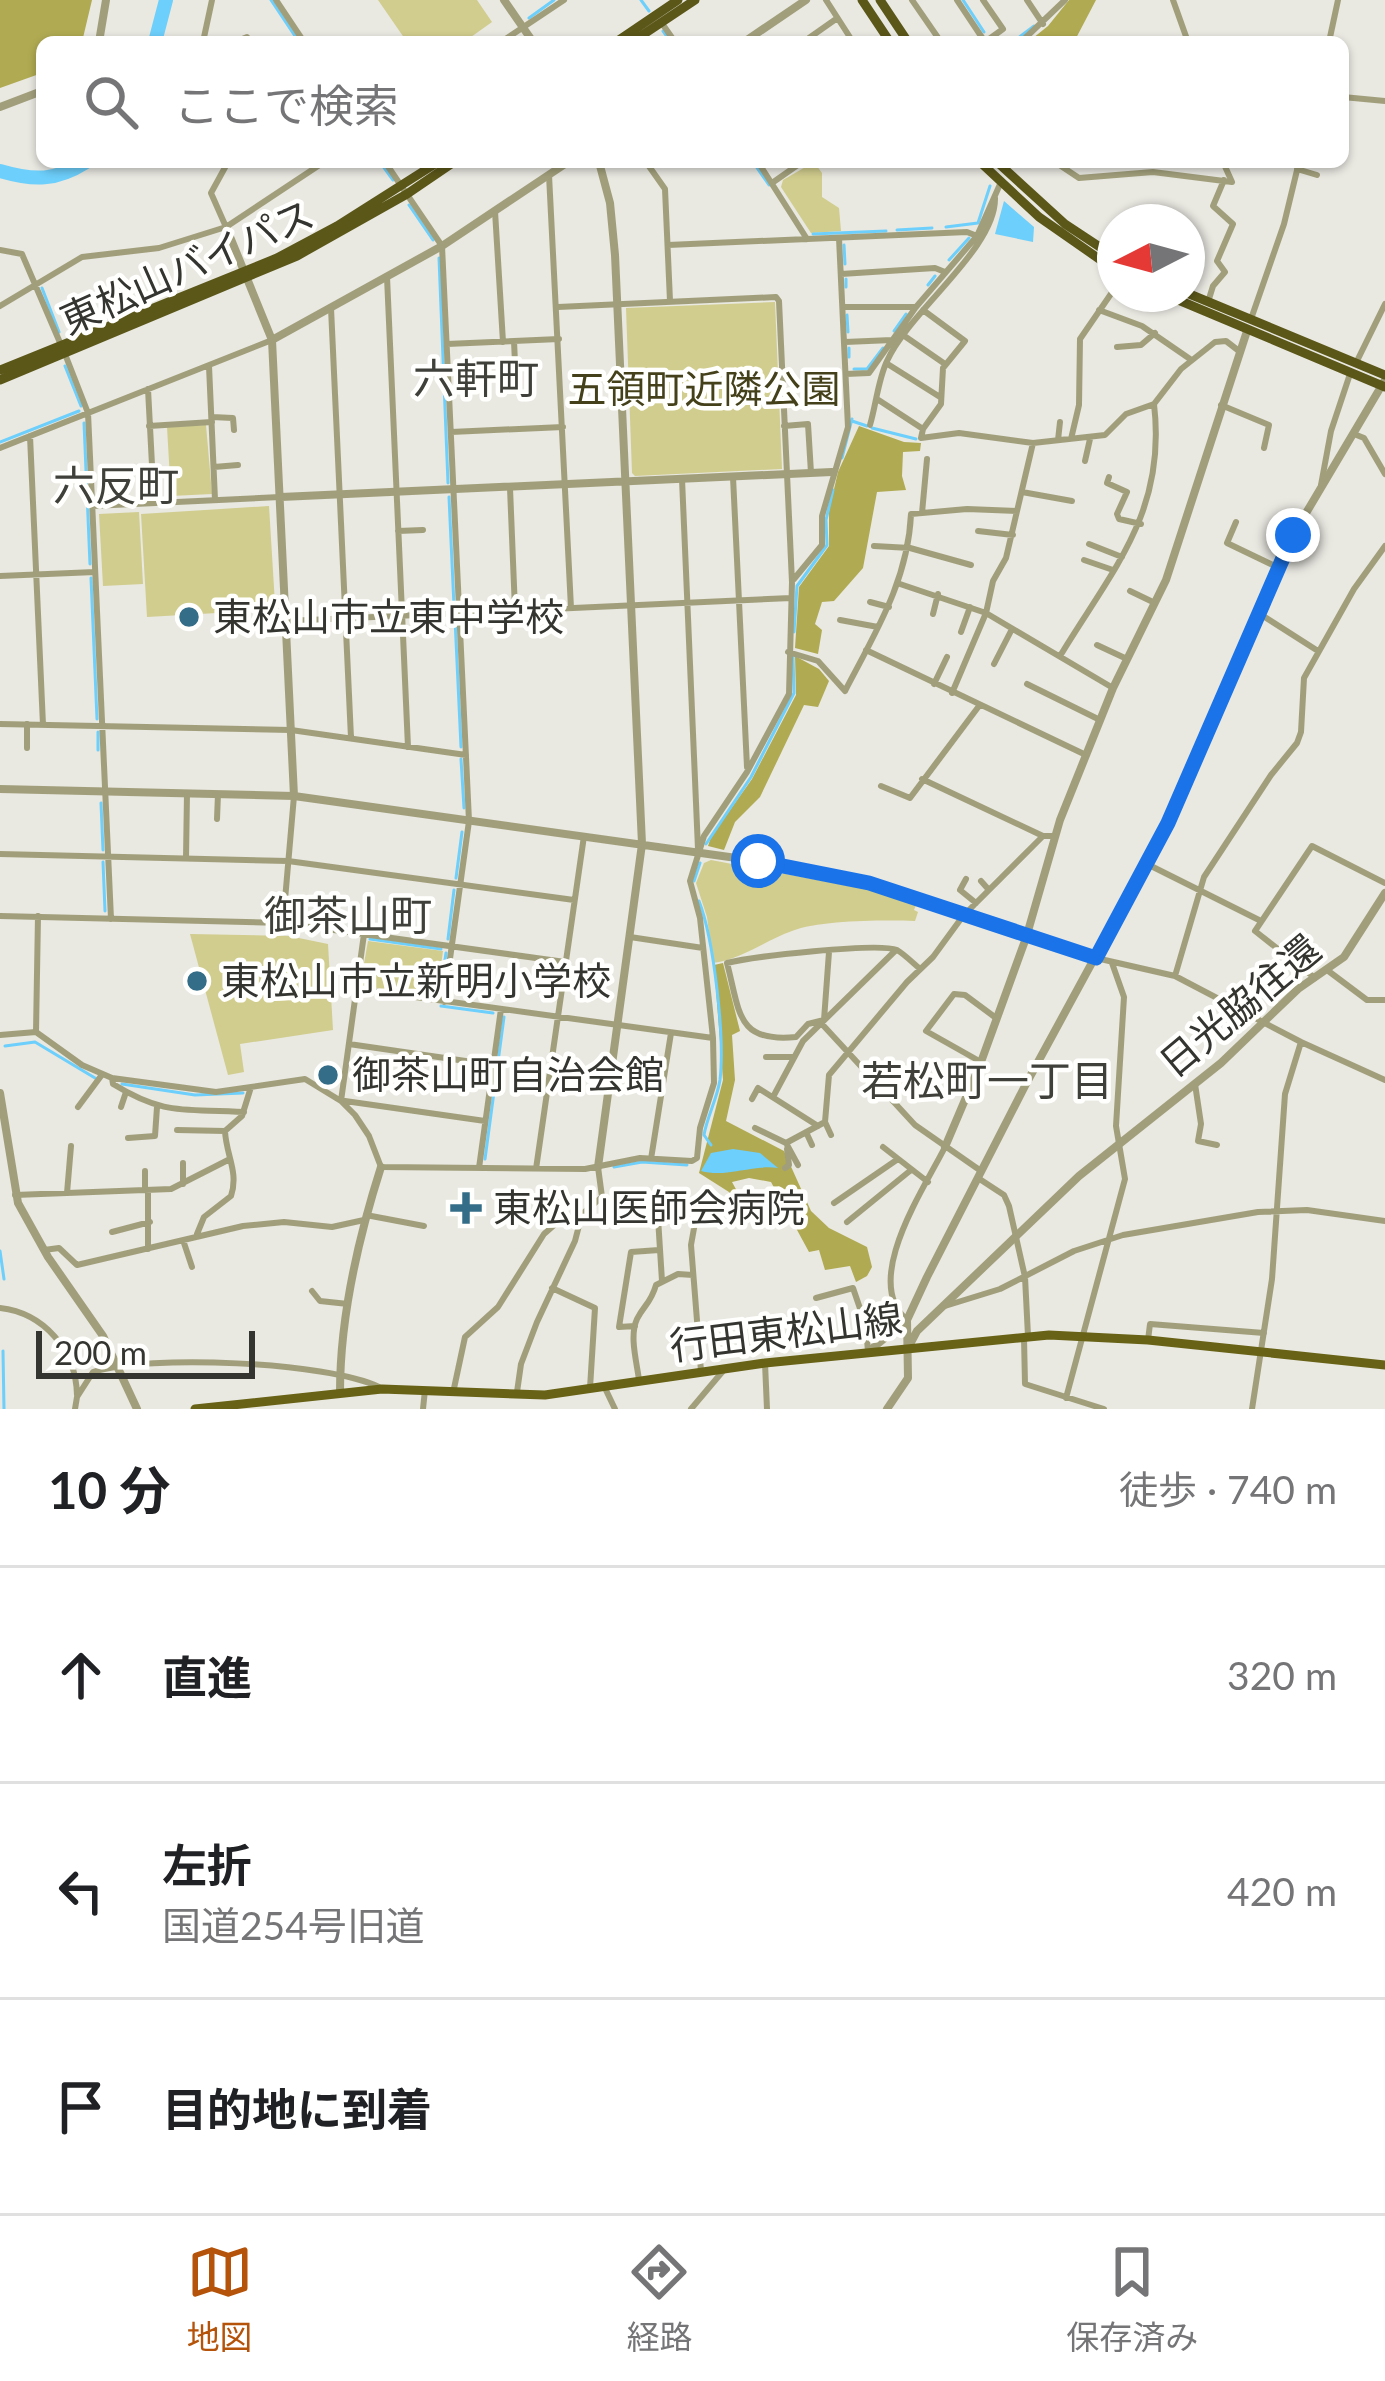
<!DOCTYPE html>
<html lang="ja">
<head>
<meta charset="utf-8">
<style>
	body { margin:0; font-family:Lato,"Noto Sans JP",sans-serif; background:#f6f6f6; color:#202124 }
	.compass { position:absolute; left:1097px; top:204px; width:108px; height:108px; border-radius:50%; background:#fff; box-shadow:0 3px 9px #0004; rotate:264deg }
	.scale { position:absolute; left:36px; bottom:30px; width:219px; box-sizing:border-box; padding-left:12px; border:6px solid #343431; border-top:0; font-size:33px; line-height:42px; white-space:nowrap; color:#343431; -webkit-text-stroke:9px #fffffe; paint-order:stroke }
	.stop { position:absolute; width:36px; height:36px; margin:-27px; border:9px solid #1a73e8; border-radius:50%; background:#fff }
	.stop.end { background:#1a73e8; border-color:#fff; box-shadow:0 3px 12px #0008 }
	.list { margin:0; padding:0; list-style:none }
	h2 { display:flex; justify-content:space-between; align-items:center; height:156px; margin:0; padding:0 48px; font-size:51px }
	h2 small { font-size:39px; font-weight:400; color:#757577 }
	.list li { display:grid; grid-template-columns:78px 1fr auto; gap:36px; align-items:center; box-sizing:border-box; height:216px; padding:0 48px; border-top:3px solid #e0e0e0 }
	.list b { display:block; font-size:45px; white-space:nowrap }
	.list p { margin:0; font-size:39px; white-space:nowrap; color:#757577 }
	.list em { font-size:39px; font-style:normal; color:#757577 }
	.icon { flex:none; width:66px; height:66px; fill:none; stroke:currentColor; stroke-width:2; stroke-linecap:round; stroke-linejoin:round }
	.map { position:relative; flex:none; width:1385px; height:1409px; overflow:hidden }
	.search { position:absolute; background:#fff; box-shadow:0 3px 9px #0004; left:36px; right:36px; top:36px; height:132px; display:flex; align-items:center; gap:30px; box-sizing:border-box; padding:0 42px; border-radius:18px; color:#757577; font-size:45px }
	.sheet { height:804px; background:#fff }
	nav { display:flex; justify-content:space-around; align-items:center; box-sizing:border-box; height:168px; border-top:3px solid #e0e0e0; background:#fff; font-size:33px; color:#757577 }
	nav a { display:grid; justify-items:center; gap:6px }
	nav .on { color:#b45309 }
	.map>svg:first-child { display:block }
	.green { fill:#d1cd8e }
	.forest { fill:#b0aa52 }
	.water { fill:#6dcffb }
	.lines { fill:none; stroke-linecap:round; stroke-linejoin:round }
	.stream { stroke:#6dcffb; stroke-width:3 }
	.river { stroke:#6dcffb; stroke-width:14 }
	.minor { stroke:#a19f7b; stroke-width:6 }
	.tertiary { stroke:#a19f7b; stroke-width:8 }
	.primary { stroke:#676215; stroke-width:9 }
	.trunk { stroke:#5b5719; stroke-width:9 }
	.route { stroke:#1a73e8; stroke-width:15 }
	.poi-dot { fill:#346d87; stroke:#fffffe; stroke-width:4.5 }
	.labels { text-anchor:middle; stroke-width:9; stroke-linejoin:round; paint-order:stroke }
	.street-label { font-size:39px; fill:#343431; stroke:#fffffe }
	.park-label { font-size:39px; fill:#43401a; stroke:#fffffe }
	.poi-label { font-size:39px; fill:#343431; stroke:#fffffe; text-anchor:start }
	.neighbourhood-label { font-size:42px; fill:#40403a; stroke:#fffffe }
</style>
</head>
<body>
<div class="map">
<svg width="1385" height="1409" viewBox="0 0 1385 1409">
	<rect width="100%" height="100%" fill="#e9e8e1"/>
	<!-- green -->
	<path class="green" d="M378,0H477L492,22L464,42H407Z
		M814,162L822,173V197L839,208L841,231L811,233L781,187L783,180Z
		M775,302L782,469L635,476L632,473L626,308Z
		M206,425L212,494L171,496L167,427Z
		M269,506L275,604L271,605V610L147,617L141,514Z
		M139,512L143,584L103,586L99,514Z
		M711,860L870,890L916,905L914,910L918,912L915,921C884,920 820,920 792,931C764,941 744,958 713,963L707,917L696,883L704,863Z
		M190,934L289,936L328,944L333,1030L240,1044L244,1072L228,1075Z
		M368,941L443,951L437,995L360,986Z"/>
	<!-- forest -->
	<path class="forest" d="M0,0H92L82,42H42V73L0,88Z
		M1069,0H1096L1074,42H1028L1048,26Z
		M859,426L904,442L921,443L920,451L903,452L902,476L906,490L877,492L863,568L834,601L822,602L815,624L822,630L818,654L795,648L799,587L829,546V511L838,472Z
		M795,656L819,669L829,681L818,707L804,705L760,797L735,822L724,850L708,846L711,837L752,779L796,695Z
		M723,963L740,1031L732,1035L735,1080L726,1121L784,1151L811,1211L829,1228L867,1247L872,1267L867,1276L856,1282L850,1266L825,1270L819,1250L809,1252L771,1182L749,1178L732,1182L744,1204L740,1207L729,1192L699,1173L723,1080L714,965Z"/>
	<!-- water -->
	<path class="water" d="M1004,201L1034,227L1033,242L995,234Z
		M733,1149L760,1153L778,1168C753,1164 727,1178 701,1171L711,1153Z"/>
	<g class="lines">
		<!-- stream -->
		<path class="stream" d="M271,0L295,36
			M641,0L649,11
			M963,0L984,32
			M529,18L554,0
			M663,31L671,42
			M1013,42L1034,26
			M380,162L393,180
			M753,162L769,185
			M409,205L433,240
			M946,227L978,223L990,186
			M897,230L932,228
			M813,234L886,231
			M844,245L845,264
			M439,258L448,483
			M949,260L969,238
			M846,279V287
			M928,285L935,276
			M42,288L59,332
			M847,315L848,332
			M894,331L906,314
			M849,348V357
			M65,366L81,406
			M854,369H867L883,348
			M852,421L867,426
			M84,423L90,564
			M872,428L916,439
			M0,442L79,411
			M842,458L852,419
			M449,497L454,606
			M91,578L97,719
			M455,619L461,747
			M794,632L797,586L827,545L826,520L833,490
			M98,732V750
			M461,759L464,808
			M101,803L103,850
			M706,844L751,777L794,693L793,656
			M103,862L105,911
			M456,878L462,832
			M694,881L700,863
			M699,901C714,940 725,1038 720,1080C717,1099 707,1117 704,1135L711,1145
			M370,939L441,949
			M448,939L454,890
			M440,994L446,953
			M441,1006L493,1013
			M5,1046L35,1042L95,1078
			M122,1084L195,1095L243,1093
			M485,1159L504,1017
			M614,1167L642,1162L687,1165
			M0,1251L4,1279
			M3,1351L4,1409"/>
		<!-- river -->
		<path class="river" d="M155,42L166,0
			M0,171C34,181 56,181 86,162"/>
		<!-- minor -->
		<path class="minor" d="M276,0L304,42
			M826,0L853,42
			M912,0L941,42
			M957,0L985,42
			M983,0L1003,29L985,42
			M1027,0L1043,24
			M1173,0L1188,42
			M661,22L675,42
			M203,42L212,0
			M235,42L247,37L250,42
			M501,42L564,0
			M811,42L809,38L836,19
			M1021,42L1065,0
			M1329,42L1338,0
			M1343,97L1385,101
			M385,162L442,246L469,821L444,1002
			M646,162L665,189L670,301
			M758,162L807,239
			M1055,162L1079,178L1153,172L1232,182
			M1223,162L1232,182
			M1297,169L1317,175
			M549,175L571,608
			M772,183L802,162
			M495,211L503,342
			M226,227L211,193L228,162
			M668,245L967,232L977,236
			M0,250L22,254L61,345
			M841,274L935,268L945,272
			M387,277L408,747
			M1208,302L1213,286L1225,272L1217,261L1233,224L1213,206L1224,180
			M0,306L82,257L159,248L226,227L324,162
			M843,307H916
			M331,308L351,738
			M923,310L965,341L943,368L941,404L923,429L921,438L959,433L1033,443L1105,435L1126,414L1154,404L1181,369L1215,342L1226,341L1239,351
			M1099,310L1142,326L1190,359
			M1251,319L1284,224L1299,162
			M903,335L945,364
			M514,341L516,385
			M845,342L892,340
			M447,344L559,339
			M1117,347L1141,345L1155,333
			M65,354L88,413L111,919
			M886,363L940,397
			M1356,363L1385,304
			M209,366L215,500
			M846,374L869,373L916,307L977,236L1001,182
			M148,389L154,503
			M877,399L923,429
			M1221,405L1269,425L1264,448
			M212,417L233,418L234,430
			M870,425C876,405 878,380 887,361C910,310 996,249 995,198
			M149,426L212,422
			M784,426L808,424L811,473
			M451,432L563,427
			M1354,434L1364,438L1385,474
			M30,436L43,725
			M1071,439L1079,405L1080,339L1115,288
			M1058,440L1060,422
			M0,448L272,340
			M1085,461L1090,439
			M214,467L238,465
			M733,477L747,767
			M1109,477L1107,483L1127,492L1117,514L1119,519L1141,524
			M682,479L698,849
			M1321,485L1331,431L1350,374
			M510,488L515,610
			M1022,492L1072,501
			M92,506L280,497
			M922,513L927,459
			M1236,522L1227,543L1277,567
			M398,531L423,530
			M978,531L1013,535
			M1089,544L1122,557
			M874,546L910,548L971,565
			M1084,560L1113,570
			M0,576L95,572
			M794,579L822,545V516L848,427L839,238
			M900,584L986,613L1113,688
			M1130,591L1155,603
			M870,602L889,607
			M933,614L938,594
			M1260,614L1318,651
			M840,620L878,627
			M287,621L791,598
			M961,632L970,607
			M1097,645L1127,659
			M866,650L1086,755
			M788,652L818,661L845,691C875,633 908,581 911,514L967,509L1017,511
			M1060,656C1112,570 1167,512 1154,404
			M994,664L1012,629
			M934,684L947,657
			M1027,684L1100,720
			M952,693L986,613L993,581L1006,558L1033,443
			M0,724L291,730L466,755
			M27,748V724
			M922,779L1043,836
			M881,786L910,798L979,706
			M217,819L218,794
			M0,854L288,861L574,900
			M186,858L187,793
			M1147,864L1259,920
			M966,879L960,890L976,903
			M981,881L989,890
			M0,916L283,923L565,962
			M38,916L36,1032L82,1065L112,1078L216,1092L305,1079L341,1101L355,1115L369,1136L381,1167L585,1169L640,1158L692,1161L697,1158L700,1128L714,1083L713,1038L700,918L690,881L704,836L747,772L789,694L792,582L779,301L776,297L558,307
			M283,923L294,796
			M630,937L703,948
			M829,952L824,1020L808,1024L796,1037C736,1043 740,1012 727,963C750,957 878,942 897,950C904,954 913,963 919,968
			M1096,958L1175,976L1301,1042L1285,1094L1272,1279L1252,1409
			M1327,970L1367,1000H1385
			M1175,976L1204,877L1271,775L1297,743L1301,732L1304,678L1354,589L1385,546
			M1315,978L1255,931L1312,846L1385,883
			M357,989L713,1038
			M821,1023L915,1125L981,1171
			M0,1035L36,1032
			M1301,1042L1385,1080
			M349,1044L493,1065
			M766,1057H793
			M981,1062L926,1031L954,994L965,995L996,1018
			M112,1078L113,1084C167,1117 185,1108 244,1112
			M1195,1084L1201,1124L1198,1141L1217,1145
			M773,1097L803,1041L896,950
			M752,1099L758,1088L818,1126
			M341,1101L364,934
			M345,1101L485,1121
			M78,1107L101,1076
			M121,1107L126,1092
			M825,1122L831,1135
			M755,1128L786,1143L825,1122L829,1075L907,982L933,957L963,916L1043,836H1055
			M177,1130L225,1131
			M806,1132L812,1145
			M128,1138L155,1136L157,1107
			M786,1143L798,1165
			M883,1147L928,1182
			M651,1159L671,1033
			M183,1163V1184
			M479,1168L501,1009
			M785,1168L789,1165L787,1149
			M536,1169L584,836
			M145,1171V1190
			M978,1178L1004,1195L1009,1206L1025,1277L1028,1336
			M67,1193L71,1146
			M15,1195L171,1189L230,1159
			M834,1203L898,1159
			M698,1206L691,1245L701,1371
			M366,1215L424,1226
			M658,1218L662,1281
			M847,1222L911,1170
			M112,1232L150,1222
			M197,1234L204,1217L231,1196C239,1172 226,1155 225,1131L242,1116L251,1087
			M183,1240L192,1267
			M148,1249V1190
			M44,1250L59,1248L77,1265L243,1226L284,1222L332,1227L364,1220
			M552,1288L595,1308L590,1388
			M312,1291L320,1301L348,1304
			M816,1298L853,1288L866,1326L868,1352
			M945,1306L1000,1289L1074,1251L1123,1235L1258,1212L1307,1210L1385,1221
			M0,1308C44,1313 76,1350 77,1395
			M907,1320C861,1281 924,1189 945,1147
			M635,1326L619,1327L631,1252L659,1250
			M1024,1338L1025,1384L1104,1409
			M1148,1340L1150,1324L1264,1333
			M765,1363L767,1409
			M639,1380C637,1363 629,1336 637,1319C644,1305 651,1303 656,1285L678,1274L693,1275
			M604,1386L615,1409
			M517,1392L521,1364L537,1322L575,1241L582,1214L602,1197L598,1167
			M453,1393L465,1337L498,1307L544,1234L561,1219
			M1066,1398L1125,1179L1116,1126L1124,997L1112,963
			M75,1409L77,1397L93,1372C148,1354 327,1362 379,1387
			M423,1409L425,1390
			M691,1409L723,1371"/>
		<!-- tertiary -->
		<path class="tertiary" d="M504,0L533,42
			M99,42L106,0
			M744,42L806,0
			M0,107L42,91
			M226,227L272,340L294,796
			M272,340L442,246L568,162
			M281,497L832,472
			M0,789L294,796L758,861L869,883L1096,958
			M0,1093L18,1203L48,1257L103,1336L137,1409
			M945,1147L981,1062L1026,938L1060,820L1113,688L1166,580L1247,331
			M598,1167L642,844L615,255L610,203L599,162
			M909,1346L917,1331L1079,1176L1221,1063L1298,989L1344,957L1385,893
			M869,1351L907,1320
			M340,1392C340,1316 358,1239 381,1167
			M887,1409L908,1378L907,1320L927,1277L1026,1084L1168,823L1293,535L1385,380"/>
		<!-- primary -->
		<path class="primary" d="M195,1409L382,1389L545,1395L765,1363L1049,1335L1148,1340L1385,1365"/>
		<!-- trunk -->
		<path class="trunk" d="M862,0L890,42
			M880,0L908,42
			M616,42L678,0
			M632,42L695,0
			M980,162L1039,217L1115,270
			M997,162L1065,224L1115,257
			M1187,293L1385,375
			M1164,294L1385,387
			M0,370L277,258L337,226L438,162
			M0,380L297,256L407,194L454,162"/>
	</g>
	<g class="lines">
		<!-- route -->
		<path class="route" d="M758,861L869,883L1096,958L1168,823L1293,535"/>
	</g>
	<!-- markers -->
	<g class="poi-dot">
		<circle cx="189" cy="617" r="12"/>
		<circle cx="197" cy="981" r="12"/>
		<circle cx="328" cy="1075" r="12"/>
		<path d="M460 1190h12v12h12v12h-12v12h-12v-12h-12v-12h12z"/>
	</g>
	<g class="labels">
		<!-- street labels -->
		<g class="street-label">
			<text transform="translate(187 267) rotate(-24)" y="14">東松山バイパス</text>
			<text transform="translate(1240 1006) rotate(-40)" y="14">日光脇往還</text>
			<text transform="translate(786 1332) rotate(-7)" y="14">行田東松山線</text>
		</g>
		<!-- park labels -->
		<g class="park-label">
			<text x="704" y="403">五領町近隣公園</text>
		</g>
		<!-- poi labels -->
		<g class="poi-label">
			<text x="213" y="631">東松山市立東中学校</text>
			<text x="221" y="995">東松山市立新明小学校</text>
			<text x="352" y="1089">御茶山町自治会館</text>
			<text x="493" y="1222">東松山医師会病院</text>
		</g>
		<!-- neighbourhood labels -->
		<g class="neighbourhood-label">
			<text x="476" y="394">六軒町</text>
			<text x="116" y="501">六反町</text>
			<text x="348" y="931">御茶山町</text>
			<text x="987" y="1096">若松町一丁目</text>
		</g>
	</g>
</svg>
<svg class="compass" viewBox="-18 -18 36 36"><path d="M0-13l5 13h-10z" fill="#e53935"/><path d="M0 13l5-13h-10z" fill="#757577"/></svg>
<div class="scale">200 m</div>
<div class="stop" style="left:758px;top:861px"></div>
<div class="stop end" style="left:1293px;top:535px"></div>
<div class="search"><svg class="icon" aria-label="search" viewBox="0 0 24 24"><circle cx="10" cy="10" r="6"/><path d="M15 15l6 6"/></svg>ここで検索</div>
</div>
<section class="sheet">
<h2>10 分<small>徒歩 · 740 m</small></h2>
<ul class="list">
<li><svg class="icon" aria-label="ahead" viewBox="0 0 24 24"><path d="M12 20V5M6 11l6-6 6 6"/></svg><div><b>直進</b></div><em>320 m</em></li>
<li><svg class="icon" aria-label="left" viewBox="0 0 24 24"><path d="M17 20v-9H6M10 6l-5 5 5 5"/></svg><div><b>左折</b><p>国道254号旧道</p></div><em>420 m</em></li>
<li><svg class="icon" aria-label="arrive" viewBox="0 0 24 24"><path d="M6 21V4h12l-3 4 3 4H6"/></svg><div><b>目的地に到着</b></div></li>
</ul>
</section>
<nav>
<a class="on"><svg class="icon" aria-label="map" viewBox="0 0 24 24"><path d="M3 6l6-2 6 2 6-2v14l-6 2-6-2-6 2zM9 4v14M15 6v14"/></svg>地図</a>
<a><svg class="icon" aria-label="directions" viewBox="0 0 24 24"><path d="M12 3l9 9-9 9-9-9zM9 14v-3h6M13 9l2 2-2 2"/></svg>経路</a>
<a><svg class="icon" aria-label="saved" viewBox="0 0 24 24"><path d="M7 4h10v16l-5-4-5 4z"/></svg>保存済み</a>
</nav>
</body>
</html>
